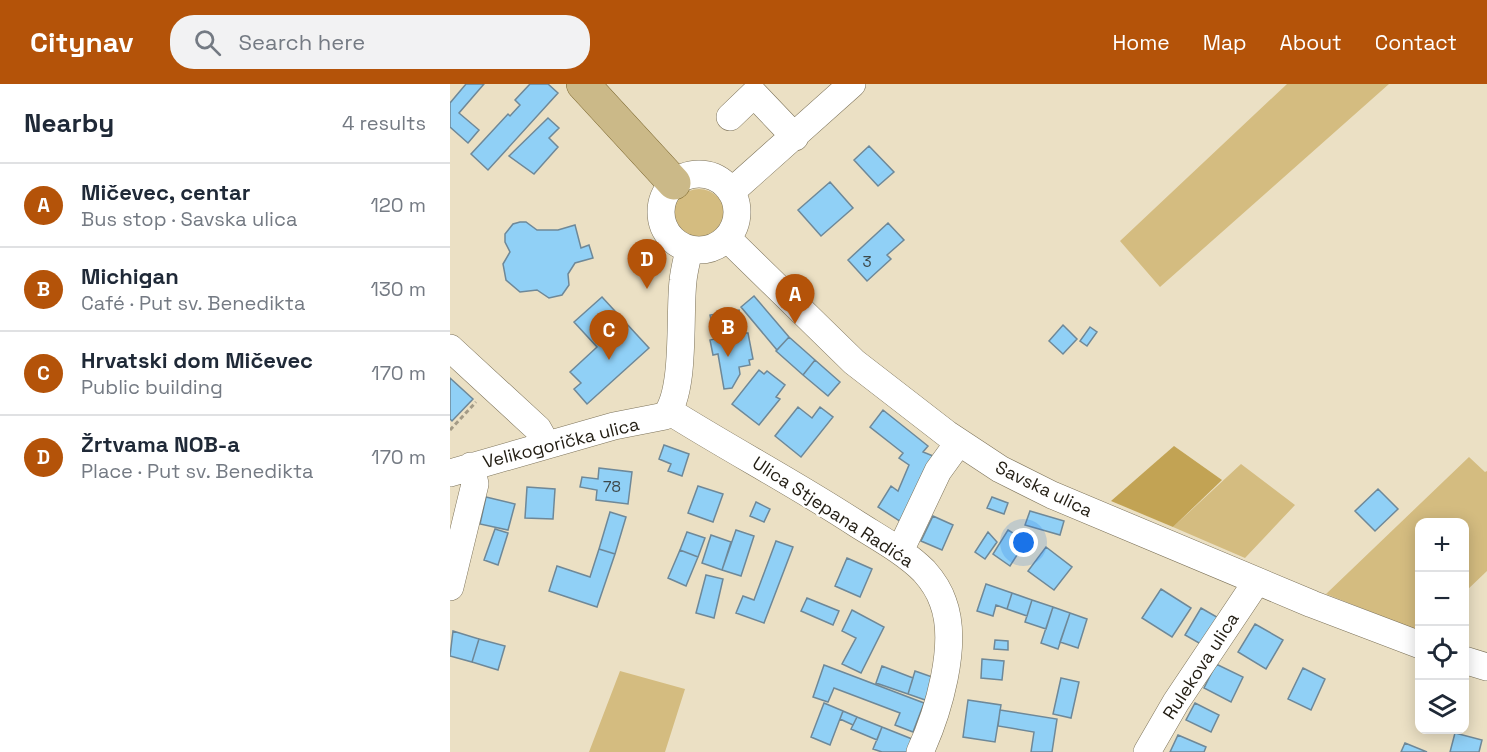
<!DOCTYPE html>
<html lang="en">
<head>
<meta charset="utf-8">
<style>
	body { margin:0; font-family:"Space Grotesk",sans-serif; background:#f2f2f3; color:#1f2937 }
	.controls { position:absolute; right:18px; bottom:18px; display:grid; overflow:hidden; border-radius:12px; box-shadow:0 3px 15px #0003 }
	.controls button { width:54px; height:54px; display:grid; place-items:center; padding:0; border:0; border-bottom:2px solid #e0e1e3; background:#fff; color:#1f2937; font:30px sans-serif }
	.you { position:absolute; left:574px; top:459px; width:21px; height:21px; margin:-15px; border:4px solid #fff; border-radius:50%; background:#1a73e8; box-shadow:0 0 0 9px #1a73e833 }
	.badge { display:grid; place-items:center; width:39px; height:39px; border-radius:50%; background:#b45309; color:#fff; font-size:20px; font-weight:700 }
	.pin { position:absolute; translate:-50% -50px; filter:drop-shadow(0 2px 3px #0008) }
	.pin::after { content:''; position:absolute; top:32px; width:21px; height:18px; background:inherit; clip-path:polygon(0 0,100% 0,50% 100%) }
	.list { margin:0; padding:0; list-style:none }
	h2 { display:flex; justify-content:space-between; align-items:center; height:78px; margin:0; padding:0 24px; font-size:26px }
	h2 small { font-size:20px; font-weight:400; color:#747a83 }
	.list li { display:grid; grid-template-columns:39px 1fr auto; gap:18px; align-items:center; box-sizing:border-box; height:84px; padding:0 24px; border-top:2px solid #e0e1e3 }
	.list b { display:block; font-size:22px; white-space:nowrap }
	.list p { margin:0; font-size:20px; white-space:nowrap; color:#747a83 }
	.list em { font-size:20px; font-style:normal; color:#747a83 }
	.icon { flex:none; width:33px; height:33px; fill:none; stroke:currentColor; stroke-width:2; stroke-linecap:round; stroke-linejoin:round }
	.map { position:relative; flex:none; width:1037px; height:668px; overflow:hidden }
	header { display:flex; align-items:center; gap:36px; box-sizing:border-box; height:84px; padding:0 30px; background:#b45309; color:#fff }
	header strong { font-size:28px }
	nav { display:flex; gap:33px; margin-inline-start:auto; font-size:21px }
	.search { width:420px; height:54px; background:#f2f2f3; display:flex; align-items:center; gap:15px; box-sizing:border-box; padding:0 21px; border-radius:24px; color:#747a83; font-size:22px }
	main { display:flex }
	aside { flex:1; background:#fff }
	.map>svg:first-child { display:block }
	.green { fill:#d4bc80 }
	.forest { fill:#c2a354 }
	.building { fill:#90d0f6; stroke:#6e8898; stroke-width:1.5 }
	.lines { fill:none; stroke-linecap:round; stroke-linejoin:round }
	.minor-casing { stroke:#7c7259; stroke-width:28 }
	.major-casing { stroke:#79642b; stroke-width:34 }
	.path { stroke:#a49b86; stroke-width:3; stroke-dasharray:4.5 3; stroke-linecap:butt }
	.minor { stroke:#fff; stroke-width:27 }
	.major { stroke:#cbb988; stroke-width:33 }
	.labels { text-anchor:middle; stroke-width:4.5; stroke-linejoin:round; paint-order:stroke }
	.number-label { font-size:15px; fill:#3d494b }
	.street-label { font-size:18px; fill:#211c12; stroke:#fff }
</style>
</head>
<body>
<header>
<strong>Citynav</strong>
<div class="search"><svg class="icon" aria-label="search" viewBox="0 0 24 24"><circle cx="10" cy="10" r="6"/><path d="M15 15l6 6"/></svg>Search here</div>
<nav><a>Home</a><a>Map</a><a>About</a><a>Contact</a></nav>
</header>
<main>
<aside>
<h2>Nearby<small>4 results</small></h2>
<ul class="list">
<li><span class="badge">A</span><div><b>Mičevec, centar</b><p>Bus stop · Savska ulica</p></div><em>120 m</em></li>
<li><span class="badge">B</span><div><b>Michigan</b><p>Café · Put sv. Benedikta</p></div><em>130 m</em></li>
<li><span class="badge">C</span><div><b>Hrvatski dom Mičevec</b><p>Public building</p></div><em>170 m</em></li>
<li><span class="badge">D</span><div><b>Žrtvama NOB-a</b><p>Place · Put sv. Benedikta</p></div><em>170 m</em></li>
</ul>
</aside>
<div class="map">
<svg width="1037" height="668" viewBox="0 0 1037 668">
	<rect width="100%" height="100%" fill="#ebe0c4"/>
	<!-- green -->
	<path class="green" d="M837,0H939L710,203L670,157Z
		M223 131a26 26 0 1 1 52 0a26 26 0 1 1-52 0Z
		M1019,373L1035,388L1037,387V487L1015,508L1014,438H970L969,547L876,510Z
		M791,380L845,421L795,474L723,443Z
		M170,587L235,605L215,668H139Z"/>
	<!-- forest -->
	<path class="forest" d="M724,362L772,396L723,443L661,417Z"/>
	<!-- building -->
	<path class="building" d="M16,0H34L9,29L29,46L18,59L0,43V19Z
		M80,0H98L108,9L38,86L21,70L58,30L60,32L70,21L65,16Z
		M98,34L109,44L99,54L108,63L84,90L59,72Z
		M419,62L444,88L428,102L404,76Z
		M380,98L403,124L371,152L348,126Z
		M70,138H76L87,146H108L125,141L131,164L139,161L143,174L125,179L118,190L119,201L112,211L99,214L87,206L70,208L56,196L53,180L60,168L55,158V150L63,140Z
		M438,139L454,156L437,171L441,175L417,197L398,176Z
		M304,212L339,253L327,266L291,223Z
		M152,213L199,264L137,320L124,305L131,299L120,288L147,263L124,238Z
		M289,226L293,249H298L303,275L299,276L300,281L289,283L290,290L282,304L274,305L268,270L263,271L260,256L265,255L260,231Z
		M613,241L627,255L613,270L599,257Z
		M640,243L647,248L637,262L630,257Z
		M339,253L365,276L353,291L326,267Z
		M365,276L390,298L378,312L353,291Z
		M309,286L314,290L317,287L335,301L326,313L330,315L309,341L282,320Z
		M0,294L23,315L2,337L0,335Z
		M348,323L362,334L370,323L383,333L351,373L325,352Z
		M433,326L478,362L473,368L483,372L451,438L428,423L441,402L448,407L459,381L449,374L453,369L420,343Z
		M214,361L239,370L232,392L218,387L221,380L209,375Z
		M149,384L182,388L178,420L146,416L147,406L130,403L132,393L148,395Z
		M248,402L273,410L263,438L238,429Z
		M77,403L105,405L103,435L75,434Z
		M928,405L948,425L925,447L905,427Z
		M36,413L65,420L58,446L30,440Z
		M542,413L558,419L554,430L537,424Z
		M306,418L320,425L314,438L300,432Z
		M580,427L614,437L610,451L575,441Z
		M160,428L176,433L165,470L149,465Z
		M483,432L503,441L492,466L471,457Z
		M45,445L58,449L48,481L34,476Z
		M286,446L304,452L291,492L272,486Z
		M558,446L576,457L560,482L543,470Z
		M237,448L255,454L248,473L230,466Z
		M538,448L547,458L535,475L525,468Z
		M261,451L281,458L272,486L252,479Z
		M326,457L343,463L314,539L286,529L293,512L304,516Z
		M596,463L622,483L604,506L578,487Z
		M149,465L165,470L147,523L99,507L107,482L140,493Z
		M230,466L248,473L236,502L218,494Z
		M397,474L422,485L410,513L385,502Z
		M256,491L273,495L264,534L246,529Z
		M536,500L562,509L557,525L546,521L543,532L527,527Z
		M711,505L741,524L722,553L692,534Z
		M562,509L582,516L577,532L557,525Z
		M357,514L389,527L383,541L351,527Z
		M582,516L603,523L596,545L575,538Z
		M603,523L620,529L608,565L591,559Z
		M751,524L772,536L756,563L735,551Z
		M402,526L434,543L411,589L392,580L406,554L392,547Z
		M620,529L637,535L628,564L610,558Z
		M805,540L833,556L816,585L788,568Z
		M3,547L29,555L22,578L0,572Z
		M29,555L55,562L48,586L22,578Z
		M545,556L558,557V566L544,565Z
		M532,575L554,577L552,596L531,594Z
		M766,580L793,593L781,618L754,604Z
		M374,581L474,619L463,648L445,641L450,629L384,604L378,618L363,613Z
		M432,582L463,594L458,610L426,599Z
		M853,584L875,595L861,626L838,615Z
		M465,587L485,594L478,617L458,610Z
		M611,594L629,598L621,634L603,630Z
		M518,616L551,621L545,658L513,653Z
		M374,619L393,627L380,661L361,653Z
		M745,619L769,631L761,648L736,636Z
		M550,626L607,635L602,668H581L584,648L548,642Z
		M393,627L407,633L403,641L390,635Z
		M407,633L432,643L427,656L401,645Z
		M432,643L462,655L457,668H432L423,665Z
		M1005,649L1032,656L1029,668H1000Z
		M728,651L756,663L754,668H720Z
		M955,659L977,668H951Z"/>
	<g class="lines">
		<!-- minor casing -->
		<g class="minor-casing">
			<path id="minor" d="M280,33L304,10L345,53
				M211 128a38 38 0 1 1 76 0a38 38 0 1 1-76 0Z
				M281,108L402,0
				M277,154L404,278L497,350L550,385L602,411L862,520L970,561
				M0,264L88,345L97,361
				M219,327C281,366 346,400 407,440C429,454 455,468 474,487C482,496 489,506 493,518C509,560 488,629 470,668
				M0,389L164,342L215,332C236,308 229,231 233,197C234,186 237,176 239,165
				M450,467L488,387L509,358
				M0,503L25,400L21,382
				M1014,576L1037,583
				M697,668L726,618L807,497"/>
		</g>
		<!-- major casing -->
		<g class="major-casing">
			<path id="major" d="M133,0L224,99"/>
		</g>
		<!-- path -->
		<path class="path" d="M0,346L26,318"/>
		<!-- minor -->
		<use href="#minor" class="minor"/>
		<!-- major -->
		<use href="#major" class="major"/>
	</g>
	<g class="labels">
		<!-- number labels -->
		<g class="number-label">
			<text x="417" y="183">3</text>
			<text x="162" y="408">78</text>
		</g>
		<!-- street labels -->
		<g class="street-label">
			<text transform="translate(111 359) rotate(-14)" y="6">Velikogorička ulica</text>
			<text transform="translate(594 405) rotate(26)" y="6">Savska ulica</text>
			<text transform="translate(383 428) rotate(33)" y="6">Ulica Stjepana Radića</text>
			<text transform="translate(751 582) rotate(-57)" y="6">Rulekova ulica</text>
		</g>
	</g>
</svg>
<div class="controls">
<button>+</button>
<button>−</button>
<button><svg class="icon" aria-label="locate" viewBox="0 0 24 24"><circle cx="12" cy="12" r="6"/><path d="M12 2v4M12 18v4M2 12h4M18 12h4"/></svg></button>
<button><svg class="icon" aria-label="layers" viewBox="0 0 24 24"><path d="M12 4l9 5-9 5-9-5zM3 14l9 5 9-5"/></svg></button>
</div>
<div class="you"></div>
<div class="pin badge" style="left:345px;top:240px">A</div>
<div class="pin badge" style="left:278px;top:273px">B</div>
<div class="pin badge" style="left:159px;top:276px">C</div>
<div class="pin badge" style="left:197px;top:205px">D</div>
</div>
</main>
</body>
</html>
